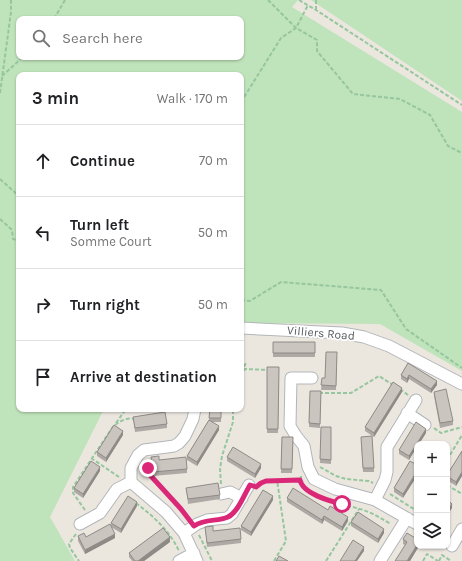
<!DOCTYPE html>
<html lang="en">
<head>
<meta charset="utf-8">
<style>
	body { margin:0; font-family:Karla,sans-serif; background:#f2f2f2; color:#202124 }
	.controls { position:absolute; right:12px; bottom:12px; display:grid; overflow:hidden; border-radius:8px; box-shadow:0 1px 3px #0004 }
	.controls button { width:36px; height:36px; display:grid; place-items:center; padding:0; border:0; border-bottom:1px solid #e0e0e0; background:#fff; color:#202124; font:20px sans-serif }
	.stop { position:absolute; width:12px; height:12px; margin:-9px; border:3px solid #db2777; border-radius:50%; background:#fff }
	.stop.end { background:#db2777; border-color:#fff; box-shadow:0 1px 4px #0008 }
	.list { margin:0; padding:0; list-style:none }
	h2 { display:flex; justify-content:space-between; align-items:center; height:52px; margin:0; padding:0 16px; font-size:17px }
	h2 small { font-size:13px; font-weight:400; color:#757577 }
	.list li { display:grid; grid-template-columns:26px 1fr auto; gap:12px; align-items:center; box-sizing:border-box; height:72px; padding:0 16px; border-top:1px solid #e0e0e0 }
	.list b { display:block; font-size:15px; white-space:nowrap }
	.list p { margin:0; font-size:13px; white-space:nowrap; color:#757577 }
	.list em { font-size:13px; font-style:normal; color:#757577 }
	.icon { flex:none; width:22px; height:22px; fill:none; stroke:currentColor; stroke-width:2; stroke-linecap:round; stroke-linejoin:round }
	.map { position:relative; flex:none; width:462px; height:561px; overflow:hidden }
	.search { position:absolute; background:#fff; box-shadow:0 1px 3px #0004; left:16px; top:16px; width:228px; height:44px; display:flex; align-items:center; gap:10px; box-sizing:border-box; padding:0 14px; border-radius:8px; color:#757577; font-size:15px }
	.panel { position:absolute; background:#fff; box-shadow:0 1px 3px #0004; left:16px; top:72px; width:228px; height:340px; border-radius:8px }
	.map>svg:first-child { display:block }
	.green { fill:#bfe3bb; fill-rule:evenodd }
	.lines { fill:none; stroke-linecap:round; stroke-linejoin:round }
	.minor-casing { stroke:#b2b6ba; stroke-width:13 }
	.path { stroke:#96c69e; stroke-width:2; stroke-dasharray:4 2; stroke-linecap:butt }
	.minor { stroke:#fff; stroke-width:11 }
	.wall { fill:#afa9a5 }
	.shaded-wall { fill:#8e8a86 }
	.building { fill:#cbc5c0; stroke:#8e8a86 }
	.route { stroke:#db2777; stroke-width:5 }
	.labels { text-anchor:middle; stroke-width:3.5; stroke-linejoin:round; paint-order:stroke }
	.street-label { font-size:12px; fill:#585c60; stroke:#fff }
</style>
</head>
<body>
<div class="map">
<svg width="462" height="561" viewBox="0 0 462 561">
	<rect width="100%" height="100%" fill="#ebe7df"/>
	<!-- green -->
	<path class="green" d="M0,0H298L292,7L462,112V371L380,324L241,323V75H19V409H104L50,517L75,561H0ZM19,19H241V57H19Z
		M311,0H462V101Z"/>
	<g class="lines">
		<!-- minor casing -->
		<g class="minor-casing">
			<path id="minor" d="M241,328L342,333L364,337L389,346L462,384
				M312,378H291L290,426L296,436L304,446L308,467L314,479L335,489L375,500L417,524
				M407,413L425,425
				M131,482L166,512L184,533L197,561
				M221,494L230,492L242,498
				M375,500L385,480L387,472V447L416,400
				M80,524L100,513L117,489L131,482V468L138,455L144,450L167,447L174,446L179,443L185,436L193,419L195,409
				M184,533L197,524L207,520L227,518L232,514L249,485
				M452,546L462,529
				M179,561L194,553
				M380,561L407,518"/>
		</g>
		<!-- path -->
		<path class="path" d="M268,0L296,28L317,40V51L353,94L400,99L430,115L448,146L462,153
			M299,0L316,10L462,105
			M316,10V0
			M54,19L65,0
			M2,76L23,57
			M0,93L11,12V0
			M241,102L281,38L296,28L308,5
			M0,179L19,196
			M0,219L12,230L13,239L19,241
			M241,300L250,301L281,282L381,290L406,329L462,368
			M241,372L246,363
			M241,376L245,369L270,370
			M400,389L408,395
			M319,393H351L379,376L393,385
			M116,423L126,409
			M434,428L441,433L462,427
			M91,458L119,477
			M447,460L462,435
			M147,461L150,475L162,487L188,518
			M320,467L336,476L346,479L369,481L373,483
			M301,476V485C317,501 342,503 363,510C373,513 382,519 391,524
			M221,484L220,469L222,456L233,422V409
			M259,484L266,481L300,480
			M447,485L462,494
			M390,494L417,511
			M136,503C153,516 170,531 179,551
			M85,510L73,493V487L112,428C117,422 127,417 135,419
			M76,534L69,544L70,548L79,561
			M199,535L212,561
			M274,561L286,541L277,480
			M326,561L359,509
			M423,561L427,554L438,561
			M439,561L442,555L451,561"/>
		<!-- minor -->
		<use href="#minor" class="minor"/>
	</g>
	<!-- wall -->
	<path class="wall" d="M273,342H315V357H273Z
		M337,352L336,390H321L322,378H325Z
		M408,363L437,385L431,393L409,379L407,383L401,379V375Z
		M267,367H279L278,433H267Z
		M310,391H321L320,428L309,427Z
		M402,392L374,437L365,431V427Z
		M434,392L453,421V425L440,428L434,396Z
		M167,409H179V412L167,411Z
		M210,409H221V422H212L219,430L197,466L187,460V456L209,420Z
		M133,417L167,424V428L135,432Z
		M321,427H331V464L320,463Z
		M426,433L419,444H417L409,460L399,454V450Z
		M123,435L106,462L97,456V452Z
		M282,437H293L292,473H281Z
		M361,441L374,468V472H363Z
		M462,451V476L456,486L447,480V475Z
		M151,457L159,460L187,469V473L153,476Z
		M227,457L261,468L255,478L227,461Z
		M410,461L403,498L394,492V488Z
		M100,471L83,498L74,492V488Z
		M186,488L220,495V499L188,504Z
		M287,498L328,510L348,521L342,531L324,520L322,524L287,502Z
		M273,500L251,536L241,530V526Z
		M137,506L121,533L111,527V523Z
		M351,522L384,533L378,543L351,526Z
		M205,527L213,531L241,539V543L207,547Z
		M78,536L86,537L115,538L85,554L78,541Z
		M403,539L417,546H419L410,561L405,545L403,544Z
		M170,542L144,561H132L129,557V553Z"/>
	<!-- shaded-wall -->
	<path class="shaded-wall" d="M409,375V379L407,383V379Z
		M437,381V385L431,393V389Z
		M402,388V392L374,437V433Z
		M219,426V430L197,466V462Z
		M426,429V433L419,444H417V447L409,460V456Z
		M123,431V435L106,462V458Z
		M261,464V468L255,478V474Z
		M100,467V471L83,498V494Z
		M417,471V476L403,498V494Z
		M462,472V476L456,486V482Z
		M273,496V500L251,536V532Z
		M137,502V506L121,533V529Z
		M452,504V508L447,516V512Z
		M324,516V520L322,524V520Z
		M348,517V521L342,531V527Z
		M384,529V533L378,543V539Z
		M115,534V538L85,554V550Z
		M170,537V542L144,561H138Z
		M417,545V546H419L410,561H407Z
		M364,547V551L357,561H355Z"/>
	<!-- building -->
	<path class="building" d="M273,342H315V353H273Z
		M326,352H337L336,386L321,385L322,378H325Z
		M408,363L437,381L431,389L409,375L407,379L401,375Z
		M267,367H279L278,429H267Z
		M393,382L402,388L374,433L365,427Z
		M446,389L453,421L440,423L434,392Z
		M310,391H321L320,424L309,423Z
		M210,409H221V418H209Z
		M165,412L167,424L135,428L133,417Z
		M209,420L219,426L197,462L187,456Z
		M416,422L426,429L409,456L399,450Z
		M114,425L123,431L106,458L97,452Z
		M321,427H331V460L320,459Z
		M372,436L374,468H363L361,437Z
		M282,437H293L292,469H281Z
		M233,447L261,464L255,474L227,457Z
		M462,451V472L456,482L447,476V475Z
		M159,456V460L186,457L187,469L153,472L151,457Z
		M91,461L100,467L83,494L74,488Z
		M410,461L417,465V471L403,494L394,488Z
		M218,483L220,495L188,499L186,488Z
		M293,488L328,510L330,506L348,517L342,527L324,516L322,520L287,498Z
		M263,490L273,496L251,532L241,526Z
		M128,496L137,502L121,529L111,523Z
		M447,500L452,504L447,512Z
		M358,512L384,529L378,539L351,522Z
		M110,524L115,534L85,550L78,536L84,533L86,537Z
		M213,526V531L240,528L241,539L207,543L205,527Z
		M163,528L170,537L138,561H135L129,553Z
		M407,533L417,539V545L407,561H395L407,542L403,539Z
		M353,540L364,547L355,561H340Z
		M279,556L288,561H276Z"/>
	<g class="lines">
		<!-- route -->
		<path class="route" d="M148,468L150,475L181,509L194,526C206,518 217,522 228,517C238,512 244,495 250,485L256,487L261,483L266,481L300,480C303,494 330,501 342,504"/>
	</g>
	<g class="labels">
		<!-- street labels -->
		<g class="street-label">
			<text transform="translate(321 333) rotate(5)" y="4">Villiers Road</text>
		</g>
	</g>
</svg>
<div class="controls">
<button>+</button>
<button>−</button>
<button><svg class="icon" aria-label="layers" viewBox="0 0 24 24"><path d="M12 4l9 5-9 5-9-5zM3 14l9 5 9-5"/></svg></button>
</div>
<div class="stop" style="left:342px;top:504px"></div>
<div class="stop end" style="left:148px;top:468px"></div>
<div class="search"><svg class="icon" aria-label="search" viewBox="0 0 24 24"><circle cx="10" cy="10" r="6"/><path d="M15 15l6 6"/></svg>Search here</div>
<section class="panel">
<h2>3 min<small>Walk · 170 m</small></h2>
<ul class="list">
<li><svg class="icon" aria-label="ahead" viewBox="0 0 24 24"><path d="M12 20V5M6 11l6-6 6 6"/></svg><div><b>Continue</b></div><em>70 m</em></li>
<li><svg class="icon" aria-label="left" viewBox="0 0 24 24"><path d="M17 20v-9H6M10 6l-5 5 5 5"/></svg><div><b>Turn left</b><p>Somme Court</p></div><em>50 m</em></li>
<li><svg class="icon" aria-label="right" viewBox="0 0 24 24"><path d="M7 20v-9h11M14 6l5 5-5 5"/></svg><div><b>Turn right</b></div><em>50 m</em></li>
<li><svg class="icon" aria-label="arrive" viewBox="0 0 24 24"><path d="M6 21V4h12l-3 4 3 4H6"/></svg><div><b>Arrive at destination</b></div></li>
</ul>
</section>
</div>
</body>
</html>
